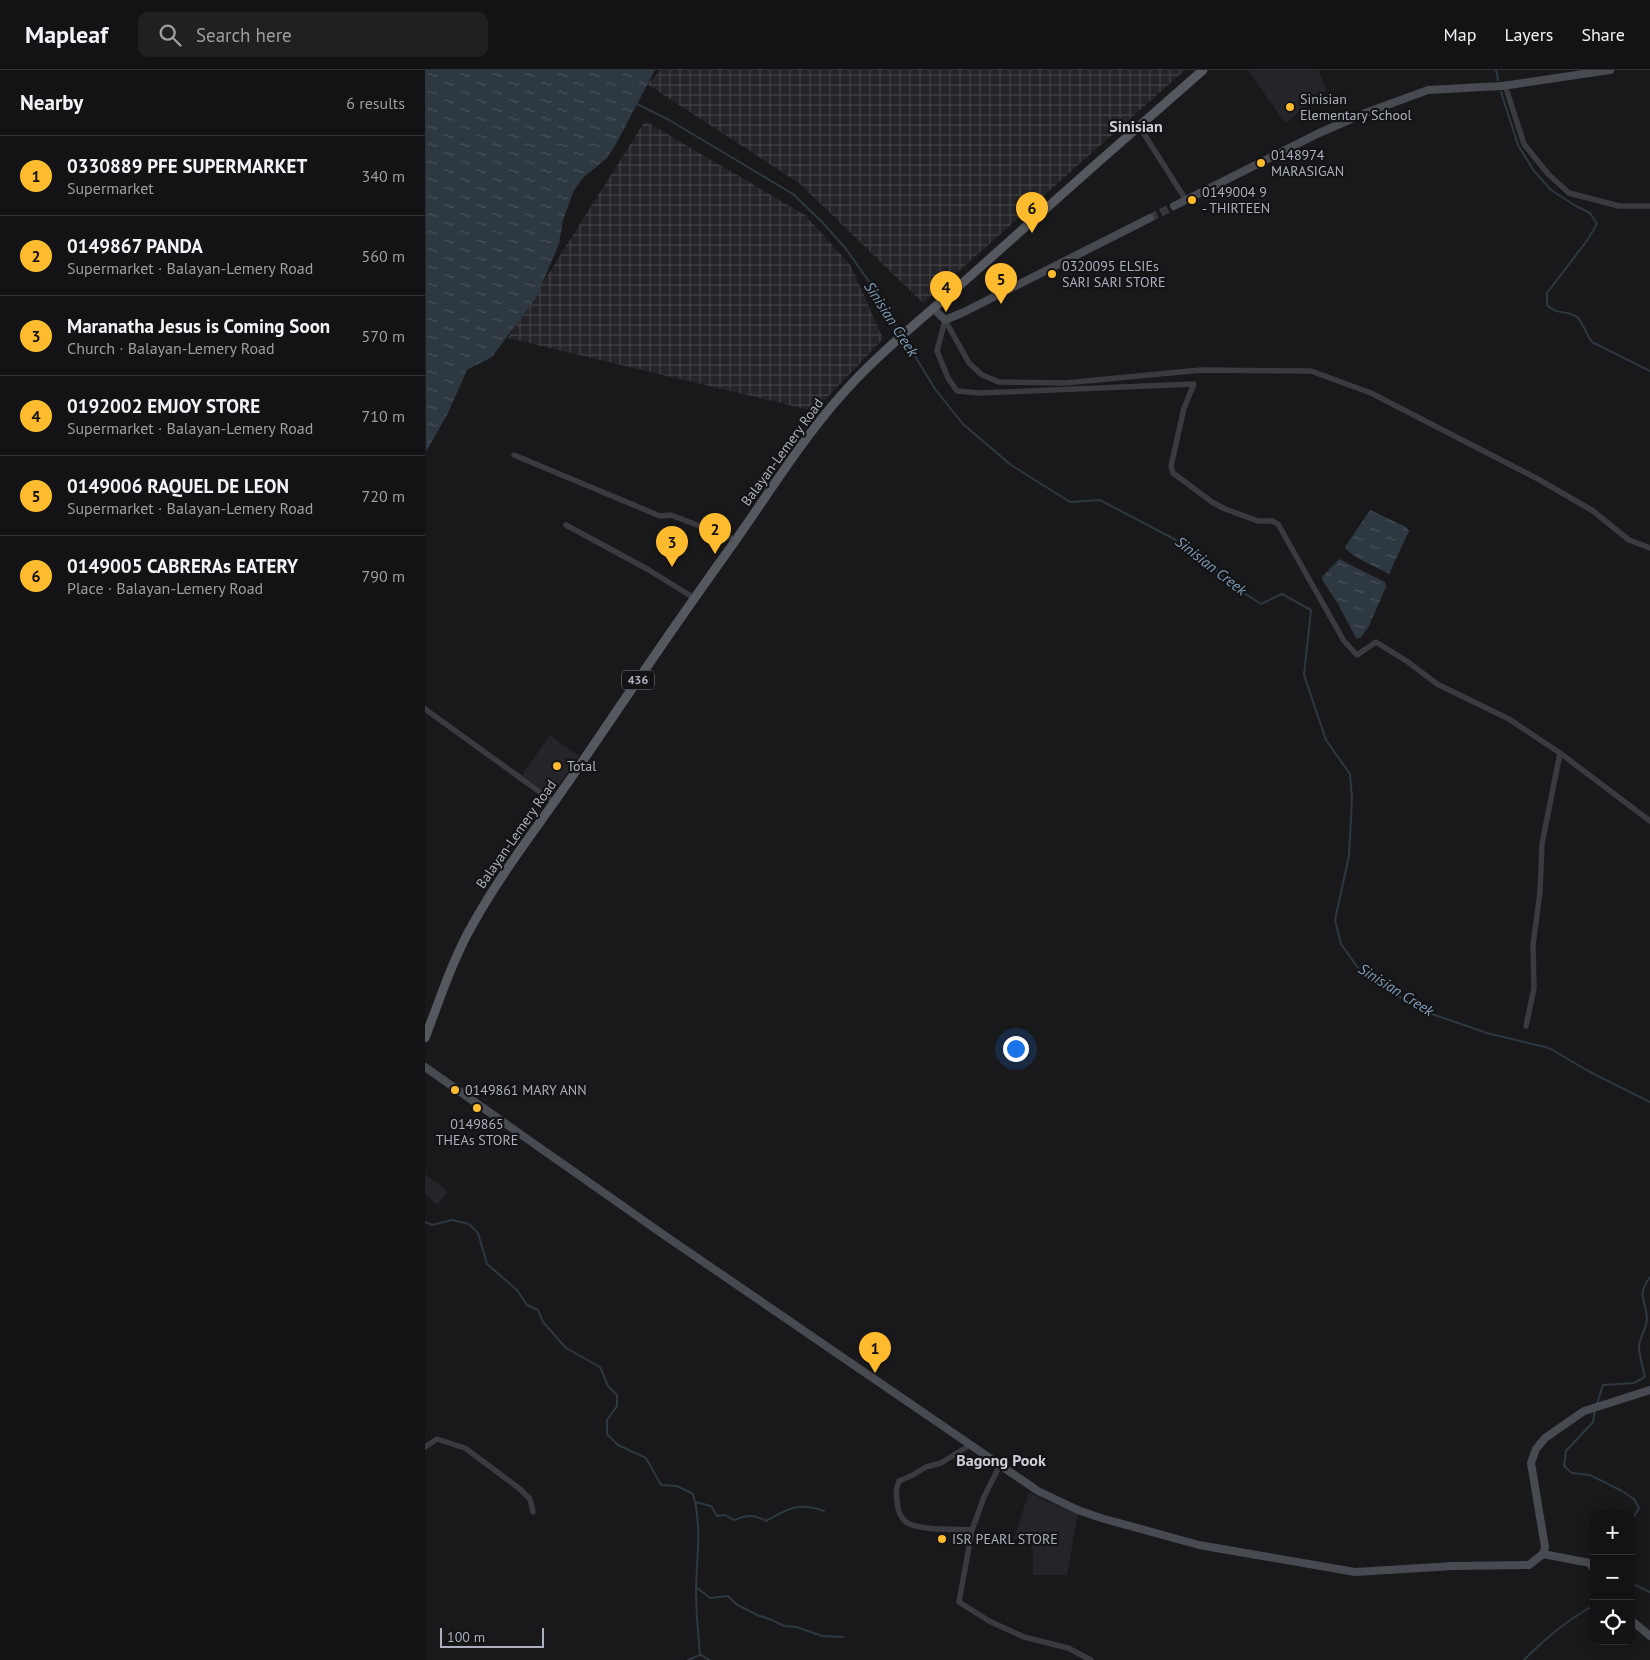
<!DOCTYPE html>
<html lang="en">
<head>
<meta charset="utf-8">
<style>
	body { margin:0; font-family:"PT Sans",sans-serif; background:#202022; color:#f1f3f6 }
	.controls { position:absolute; right:15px; bottom:15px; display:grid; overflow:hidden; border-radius:10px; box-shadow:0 2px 12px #0003 }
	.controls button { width:45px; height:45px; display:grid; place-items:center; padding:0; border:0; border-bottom:1px solid #323234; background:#131315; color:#f1f3f6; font:25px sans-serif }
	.scale { position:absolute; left:15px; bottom:12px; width:104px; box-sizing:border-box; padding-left:5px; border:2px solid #abb0bc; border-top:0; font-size:14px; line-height:18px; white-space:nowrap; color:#abb0bc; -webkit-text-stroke:4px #141417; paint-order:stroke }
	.you { position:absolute; left:590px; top:978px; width:18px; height:18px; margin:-12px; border:4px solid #fff; border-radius:50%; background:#1a73e8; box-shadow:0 0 0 8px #1a73e833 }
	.badge { display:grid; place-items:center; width:32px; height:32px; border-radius:50%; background:#ffbb2e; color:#111; font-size:16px; font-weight:700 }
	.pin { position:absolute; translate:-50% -41px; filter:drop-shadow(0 1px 2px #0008) }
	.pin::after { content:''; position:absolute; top:26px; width:18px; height:15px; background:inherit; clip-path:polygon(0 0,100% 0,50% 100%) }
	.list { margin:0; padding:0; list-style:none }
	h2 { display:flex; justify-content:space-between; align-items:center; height:65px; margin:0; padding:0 20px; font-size:21px }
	h2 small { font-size:16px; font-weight:400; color:#9d9ea0 }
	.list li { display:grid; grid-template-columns:32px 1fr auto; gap:15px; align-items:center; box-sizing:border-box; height:80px; padding:0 20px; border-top:1px solid #323234 }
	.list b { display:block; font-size:19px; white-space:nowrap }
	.list p { margin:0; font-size:16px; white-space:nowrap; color:#9d9ea0 }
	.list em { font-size:16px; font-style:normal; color:#9d9ea0 }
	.icon { flex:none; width:28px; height:28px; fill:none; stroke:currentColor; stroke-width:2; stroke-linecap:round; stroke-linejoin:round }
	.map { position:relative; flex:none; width:1225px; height:1590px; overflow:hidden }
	header { display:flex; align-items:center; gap:30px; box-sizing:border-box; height:70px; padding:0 25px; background:#131315; border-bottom:1px solid #323234 }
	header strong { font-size:24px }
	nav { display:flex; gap:28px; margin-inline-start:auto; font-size:18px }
	.search { width:350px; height:45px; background:#202022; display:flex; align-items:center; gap:12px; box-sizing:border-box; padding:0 18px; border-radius:10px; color:#9d9ea0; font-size:19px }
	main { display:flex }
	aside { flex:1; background:#131315 }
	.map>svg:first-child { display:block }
	.built { fill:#252529 }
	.industrial { fill:url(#industrial-grid) }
	.water { fill:url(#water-ripples) }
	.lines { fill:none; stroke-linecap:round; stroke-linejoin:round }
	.stream { stroke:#2e3841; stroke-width:2 }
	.secondary-tunnel { stroke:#36373c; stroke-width:8; stroke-dasharray:8 4; stroke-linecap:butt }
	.street { stroke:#3a3b41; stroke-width:5.5 }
	.secondary { stroke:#484a51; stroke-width:8 }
	.primary { stroke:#565860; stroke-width:9 }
	.poi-dot { fill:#ffbb2e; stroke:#141417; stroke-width:2 }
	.labels { text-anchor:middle; stroke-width:4.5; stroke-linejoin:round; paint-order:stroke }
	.shield { fill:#141417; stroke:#7e818a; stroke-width:1 }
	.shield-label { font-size:12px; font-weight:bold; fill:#abb0bc }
	.poi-label { font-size:14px; fill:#abb0bc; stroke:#141417; text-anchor:start }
	.street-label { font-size:14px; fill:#abb0bc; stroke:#141417 }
	.water-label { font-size:15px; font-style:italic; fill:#809eb9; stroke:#141417 }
	.quarter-label { font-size:16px; font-weight:bold; fill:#cccfd8; stroke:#141417 }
</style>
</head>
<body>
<header>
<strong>Mapleaf</strong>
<div class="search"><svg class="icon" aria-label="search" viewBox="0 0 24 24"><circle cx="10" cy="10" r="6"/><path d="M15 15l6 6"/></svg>Search here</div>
<nav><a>Map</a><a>Layers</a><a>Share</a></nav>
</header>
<main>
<aside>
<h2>Nearby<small>6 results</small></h2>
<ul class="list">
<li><span class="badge">1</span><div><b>0330889 PFE SUPERMARKET</b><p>Supermarket</p></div><em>340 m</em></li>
<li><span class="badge">2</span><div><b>0149867 PANDA</b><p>Supermarket · Balayan-Lemery Road</p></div><em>560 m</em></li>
<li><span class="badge">3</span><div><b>Maranatha Jesus is Coming Soon</b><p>Church · Balayan-Lemery Road</p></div><em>570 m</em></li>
<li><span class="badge">4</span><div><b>0192002 EMJOY STORE</b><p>Supermarket · Balayan-Lemery Road</p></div><em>710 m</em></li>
<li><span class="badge">5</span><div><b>0149006 RAQUEL DE LEON</b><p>Supermarket · Balayan-Lemery Road</p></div><em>720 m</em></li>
<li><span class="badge">6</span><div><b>0149005 CABRERAs EATERY</b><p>Place · Balayan-Lemery Road</p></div><em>790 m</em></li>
</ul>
</aside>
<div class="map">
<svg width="1225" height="1590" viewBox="0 0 1225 1590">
	<defs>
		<pattern id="industrial-grid" width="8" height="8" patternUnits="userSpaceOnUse" patternTransform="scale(1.25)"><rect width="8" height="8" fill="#252529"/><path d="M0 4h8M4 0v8" fill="none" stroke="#424246"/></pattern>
		<pattern id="water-ripples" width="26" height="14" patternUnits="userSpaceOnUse" patternTransform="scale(1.25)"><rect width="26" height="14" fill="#2e3841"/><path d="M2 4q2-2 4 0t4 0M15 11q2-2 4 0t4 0" fill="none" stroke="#4a525a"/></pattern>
	</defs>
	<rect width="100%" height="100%" fill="#19191c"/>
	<!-- built -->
	<path class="built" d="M823,0H894L901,20L860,53Z
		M125,665L154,686L126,726L97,705Z
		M0,1104L23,1122L12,1135L0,1124Z
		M604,1422L623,1432L653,1443L642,1505H608V1478L589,1468Z"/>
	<!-- industrial -->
	<path class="industrial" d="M236,0H760L498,233L374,113L222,14Z
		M220,51L380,145L426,196L458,269L389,341L83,268Z"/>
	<!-- water -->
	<path class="water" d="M0,0H230L191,74L182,88L159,107L149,120L138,150L134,174L111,228L67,287L42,300L22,345L1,382Z
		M945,440L981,457L984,461L964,504C954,498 924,486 920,477Z
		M914,489L960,512L961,517L943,558L935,568H931L913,534L898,511L897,507Z"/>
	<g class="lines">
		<!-- stream -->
		<path class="stream" d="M1071,0L1073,10
			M1076,22L1093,75L1109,101L1126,120L1151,136L1165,143L1172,154L1161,172L1122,223V235C1133,246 1143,239 1153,248C1157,252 1162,265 1167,272L1225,301
			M212,34L244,50L368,124L397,152L421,179L452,223L475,262
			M479,268L510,319L538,354L586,395L645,432L675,430L751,470L760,472L807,515L836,534L857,524L886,540L879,605L901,670L925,704L927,728L924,786L910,850L916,874L933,898L971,925L1004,943L1062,963L1124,978L1165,1002L1225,1032
			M0,1152L7,1155L27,1150L44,1154L53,1163L62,1194L92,1220L102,1235L113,1240L118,1252L141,1278L175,1297L183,1316L192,1325V1336L182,1350V1364L193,1375L221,1388L236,1415L252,1416L268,1424C277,1455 272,1486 271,1518C271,1540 273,1563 275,1584L284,1590
			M1172,1334L1178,1315L1209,1313L1220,1307C1218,1298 1214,1285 1214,1276C1215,1266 1222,1258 1222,1248C1221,1230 1211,1226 1225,1207
			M1170,1341L1168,1352L1141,1381L1139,1396L1147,1403L1165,1405L1197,1421L1209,1429L1214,1438L1206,1451
			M270,1432L286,1436L292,1446L300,1445L309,1450C322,1445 328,1444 341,1451C364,1438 373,1432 399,1441
			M1206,1513L1225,1522
			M272,1518L285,1528L303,1526L311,1534L332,1545L347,1550L359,1556L372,1557L397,1566L418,1567
			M263,1590L275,1585
			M1099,1590C1122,1567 1140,1552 1169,1535"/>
		<!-- secondary-tunnel -->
		<path class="secondary-tunnel" d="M725,148L749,136"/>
		<!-- street -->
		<path class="street" d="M1080,15L1099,74L1123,104L1144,123L1194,136H1225
			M714,56L761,130
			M520,250L512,281L523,308L532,321L555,323L769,314L759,338L746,396L748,403L787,432L800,439L833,451H847L853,454L919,571L932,585L951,572L983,592L1012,614L1084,649L1135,683L1225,751
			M520,250L544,293L557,305L574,312L640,313L776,300L886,301L946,323L1113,409L1168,441L1204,470L1225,478
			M89,385L235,446L246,445L311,470
			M141,455L224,500L269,528
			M0,639L130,733
			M1101,956L1109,918L1108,875L1115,822L1117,774L1135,683
			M545,1375L516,1393L501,1397L488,1405L474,1411C471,1419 471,1423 472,1430C472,1438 475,1447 481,1452C494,1461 531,1459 547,1460L534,1532L564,1551L599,1567L643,1578L666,1590
			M0,1377L12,1369L40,1378L95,1419L105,1429L108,1442
			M547,1460L559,1427L575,1395"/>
		<!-- secondary -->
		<path class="secondary" d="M749,136L894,63L943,42L1003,20L1077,16L1185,0
			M509,239L520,250L539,242L725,148
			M0,997L239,1165L613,1421L653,1440L676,1448L774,1475L930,1502L1028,1496L1104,1495L1118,1484L1120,1477L1106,1393L1111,1379L1120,1368L1159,1341L1225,1320
			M1118,1484L1165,1493L1169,1500
			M1206,1550L1225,1566"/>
		<!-- primary -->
		<path class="primary" d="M0,968C15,929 28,888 49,852C80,797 120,747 155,695C202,626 249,556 298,488C343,426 381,360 434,306C468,271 506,241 542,209C620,139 699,69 778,0"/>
	</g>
	<!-- markers -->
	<g class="poi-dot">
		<circle cx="865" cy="37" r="5"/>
		<circle cx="836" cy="93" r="5"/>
		<circle cx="767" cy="130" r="5"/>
		<circle cx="627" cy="204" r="5"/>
		<circle cx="132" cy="696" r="5"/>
		<circle cx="30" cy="1020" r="5"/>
		<circle cx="52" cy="1038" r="5"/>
		<circle cx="517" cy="1469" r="5"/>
	</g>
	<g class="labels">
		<!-- shield labels -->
		<rect class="shield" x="197" y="600.5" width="32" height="19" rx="4"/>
		<g class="shield-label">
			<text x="213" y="614">436</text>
		</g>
		<!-- poi labels -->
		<g class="poi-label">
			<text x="875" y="34">Sinisian<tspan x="875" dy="16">Elementary School</tspan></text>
			<text x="846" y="90">0148974<tspan x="846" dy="16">MARASIGAN</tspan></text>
			<text x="777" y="127">0149004 9<tspan x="777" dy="16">- THIRTEEN</tspan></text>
			<text x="637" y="201">0320095 ELSIEs<tspan x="637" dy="16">SARI SARI STORE</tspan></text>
			<text x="142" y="701">Total</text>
			<text x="40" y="1025">0149861 MARY ANN</text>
			<text x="52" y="1059" text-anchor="middle">0149865<tspan x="52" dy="16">THEAs STORE</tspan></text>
			<text x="527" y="1474">ISR PEARL STORE</text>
		</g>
		<!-- street labels -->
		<g class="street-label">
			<text transform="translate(357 382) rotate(-54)" y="5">Balayan-Lemery Road</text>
			<text transform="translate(91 764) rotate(-55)" y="5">Balayan-Lemery Road</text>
		</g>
		<!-- water labels -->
		<g class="water-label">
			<text transform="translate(466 249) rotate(57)" y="5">Sinisian Creek</text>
			<text transform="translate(786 496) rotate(38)" y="5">Sinisian Creek</text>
			<text transform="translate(971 920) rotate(32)" y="5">Sinisian Creek</text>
		</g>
		<!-- quarter labels -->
		<g class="quarter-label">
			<text x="711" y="62">Sinisian</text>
			<text x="576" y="1396">Bagong Pook</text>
		</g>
	</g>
</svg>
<div class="controls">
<button>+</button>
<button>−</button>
<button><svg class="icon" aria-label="locate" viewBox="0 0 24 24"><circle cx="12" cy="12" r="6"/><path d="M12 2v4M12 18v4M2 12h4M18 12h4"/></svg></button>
</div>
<div class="scale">100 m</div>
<div class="you"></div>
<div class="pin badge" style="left:450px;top:1303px">1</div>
<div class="pin badge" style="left:290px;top:484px">2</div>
<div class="pin badge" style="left:247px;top:497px">3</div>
<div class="pin badge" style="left:521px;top:242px">4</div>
<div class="pin badge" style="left:576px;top:234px">5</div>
<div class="pin badge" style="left:607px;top:163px">6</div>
</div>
</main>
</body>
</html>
